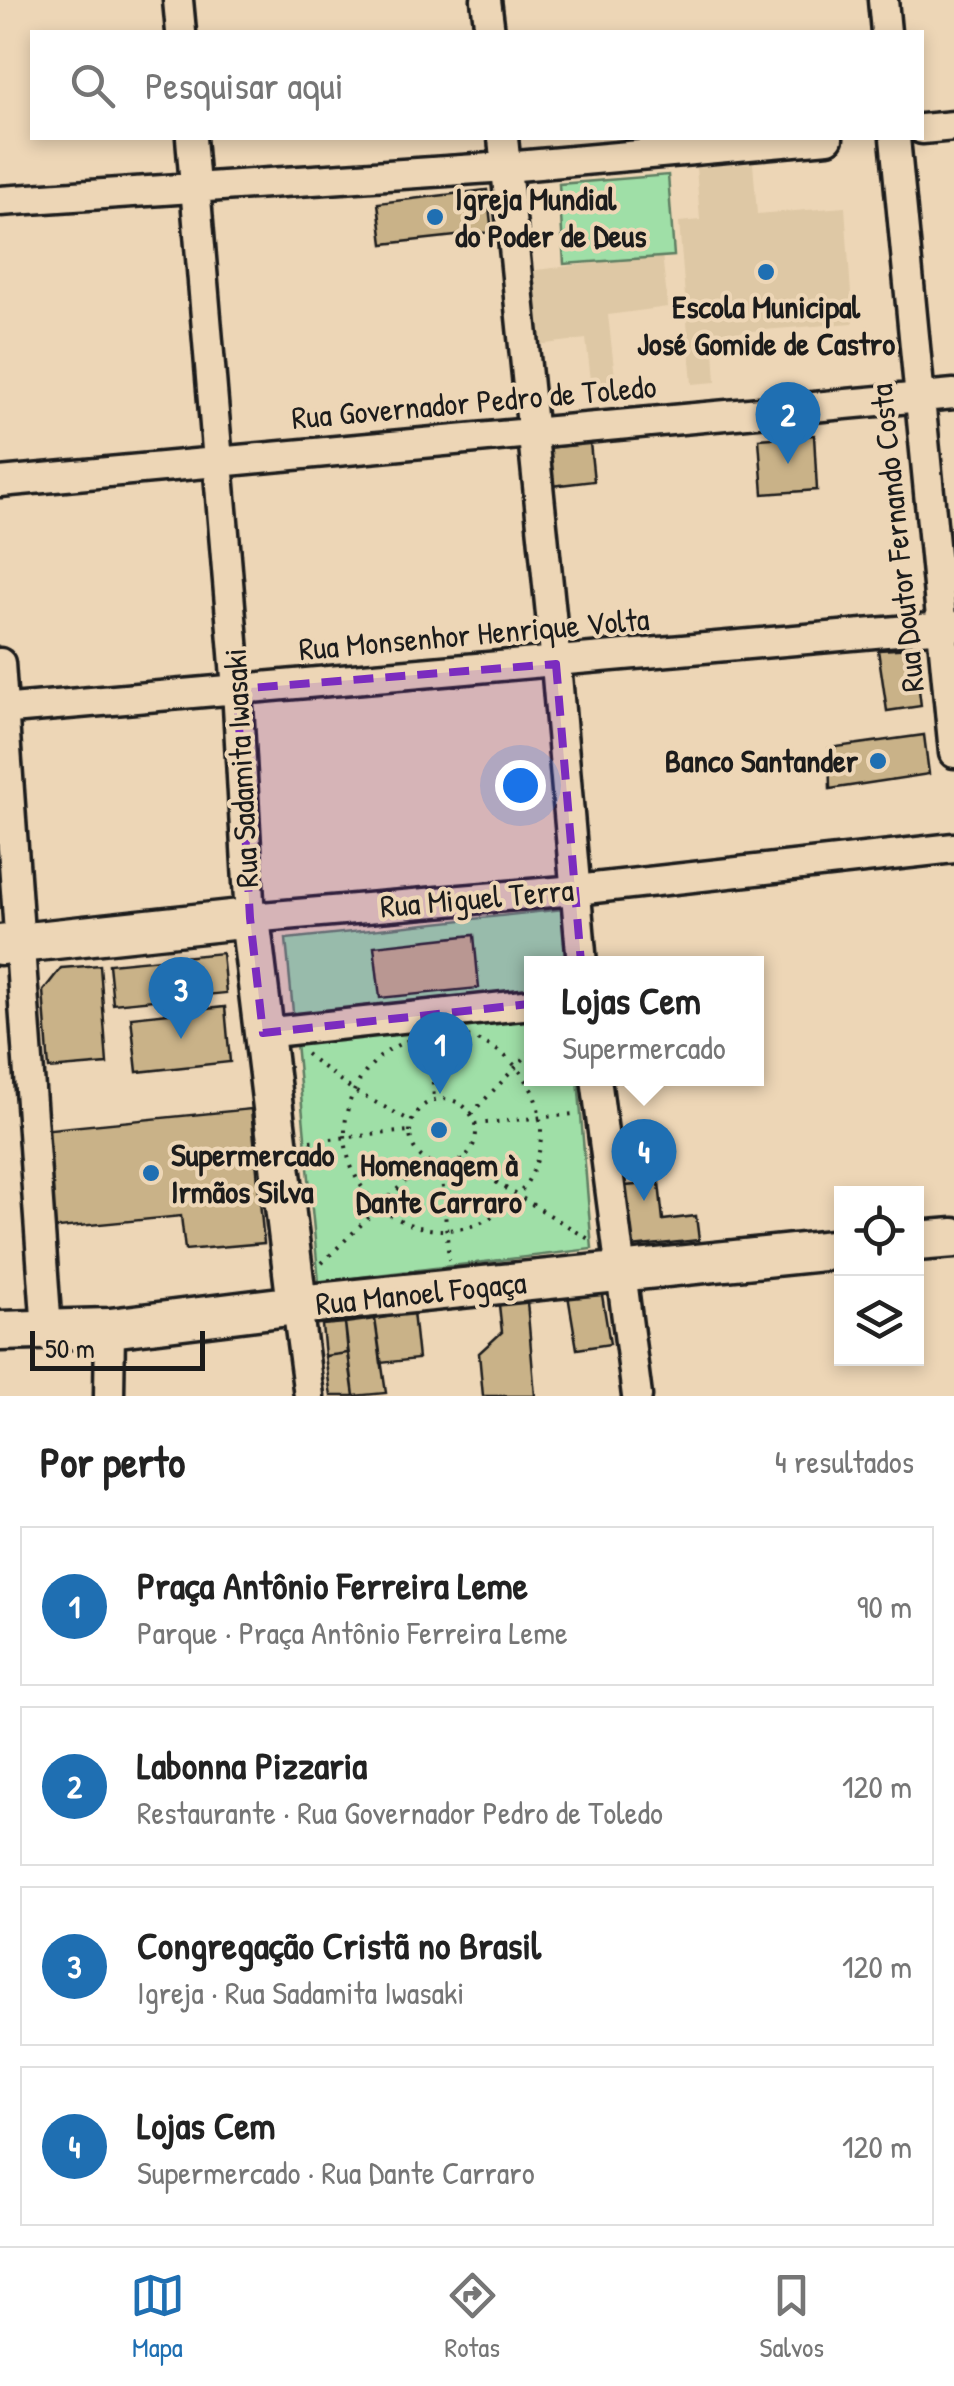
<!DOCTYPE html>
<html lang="pt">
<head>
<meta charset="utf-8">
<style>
	body { margin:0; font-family:"Patrick Hand",sans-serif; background:#f6f6f6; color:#222 }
	.controls { position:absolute; right:30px; bottom:30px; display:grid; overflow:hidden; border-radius:0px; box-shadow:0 5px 15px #0003 }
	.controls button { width:90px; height:90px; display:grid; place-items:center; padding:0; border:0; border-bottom:2px solid #e0e0e0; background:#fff; color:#222; font:50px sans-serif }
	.scale { position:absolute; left:30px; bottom:25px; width:175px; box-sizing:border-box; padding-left:10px; border:5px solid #1c1c1c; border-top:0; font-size:28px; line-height:35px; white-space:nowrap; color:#1c1c1c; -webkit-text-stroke:8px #edd6b6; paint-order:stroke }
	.you { position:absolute; left:520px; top:785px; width:35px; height:35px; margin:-25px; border:8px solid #fff; border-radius:50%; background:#1a73e8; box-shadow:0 0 0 15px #1a73e833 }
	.badge { display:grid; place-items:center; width:65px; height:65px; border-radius:50%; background:#1f6fb2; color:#fff; font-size:32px; font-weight:700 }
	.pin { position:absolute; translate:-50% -82px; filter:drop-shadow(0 2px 5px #0008) }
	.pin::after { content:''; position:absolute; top:52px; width:35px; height:30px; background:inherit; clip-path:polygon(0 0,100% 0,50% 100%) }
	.popup { position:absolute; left:524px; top:956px; width:240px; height:130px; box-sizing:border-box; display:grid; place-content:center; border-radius:0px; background:#fff; filter:drop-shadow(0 2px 8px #0005); font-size:32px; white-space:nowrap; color:#767676 }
	.popup b { font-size:38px; color:#222 }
	.popup::after { content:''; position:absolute; left:50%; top:100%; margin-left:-20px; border:20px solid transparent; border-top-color:#fff }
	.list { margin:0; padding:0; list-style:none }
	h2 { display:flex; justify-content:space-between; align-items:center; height:130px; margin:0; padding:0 40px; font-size:42px }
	h2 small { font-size:32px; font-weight:400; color:#767676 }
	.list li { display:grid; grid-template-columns:65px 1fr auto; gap:30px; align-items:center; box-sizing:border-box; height:160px; margin:0 20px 20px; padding:0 20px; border:2px solid #e0e0e0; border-radius:0px }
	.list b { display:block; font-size:38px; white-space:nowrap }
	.list p { margin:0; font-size:32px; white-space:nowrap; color:#767676 }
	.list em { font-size:32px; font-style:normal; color:#767676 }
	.icon { flex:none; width:55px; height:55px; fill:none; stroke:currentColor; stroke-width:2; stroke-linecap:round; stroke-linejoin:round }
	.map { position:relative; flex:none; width:954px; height:1396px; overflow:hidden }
	.search { position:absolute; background:#fff; box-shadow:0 5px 15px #0003; left:30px; right:30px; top:30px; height:110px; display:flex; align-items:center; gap:25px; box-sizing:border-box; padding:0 35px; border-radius:0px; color:#767676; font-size:38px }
	.sheet { height:850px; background:#fff }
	nav { display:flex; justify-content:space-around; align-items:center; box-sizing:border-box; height:140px; border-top:2px solid #e0e0e0; background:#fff; font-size:28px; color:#767676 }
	nav a { display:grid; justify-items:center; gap:5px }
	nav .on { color:#1f6fb2 }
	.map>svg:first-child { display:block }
	.built { fill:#dec8a5 }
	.green { fill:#9fdfa7; stroke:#5e7e62; stroke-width:2.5 }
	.building { fill:#c9b288; stroke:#1c1c1c; stroke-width:2.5 }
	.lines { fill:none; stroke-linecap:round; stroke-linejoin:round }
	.street-casing { stroke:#1c1c1c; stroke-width:35 }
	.secondary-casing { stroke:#1c1c1c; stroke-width:45 }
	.path { stroke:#1c1c1c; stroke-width:4; stroke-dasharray:2.5 8; stroke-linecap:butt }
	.street { stroke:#edd6b6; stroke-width:28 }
	.secondary { stroke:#edd6b6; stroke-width:38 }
	.marked { fill:#7b2cbf; fill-opacity:0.2; stroke:#7b2cbf; stroke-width:8; stroke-dasharray:20 12; stroke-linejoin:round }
	.poi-dot { fill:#1f6fb2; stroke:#edd6b6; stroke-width:4 }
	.labels { text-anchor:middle; stroke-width:8; stroke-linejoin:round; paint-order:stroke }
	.poi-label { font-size:32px; font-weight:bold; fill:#1c1c1c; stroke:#edd6b6; text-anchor:start }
	.street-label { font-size:32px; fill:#1c1c1c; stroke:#edd6b6 }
</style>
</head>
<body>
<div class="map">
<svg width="954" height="1396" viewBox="0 0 954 1396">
	<rect width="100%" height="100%" fill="#edd6b6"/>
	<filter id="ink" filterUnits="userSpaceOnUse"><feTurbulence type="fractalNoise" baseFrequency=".01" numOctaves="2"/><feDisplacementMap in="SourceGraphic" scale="20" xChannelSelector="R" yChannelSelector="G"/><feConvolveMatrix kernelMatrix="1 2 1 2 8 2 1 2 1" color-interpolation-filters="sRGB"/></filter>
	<g filter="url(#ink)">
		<!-- built -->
		<path class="built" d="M753,163L757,214L845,207L853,323L713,334L716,382L692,384L679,222L700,220L696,168Z
			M662,255L668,307L608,315L616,386L592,388L586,339L537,345L528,271Z"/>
		<!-- green -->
		<path class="green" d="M668,175L674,256L564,264L559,184Z
			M564,909L569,963L532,964V1078L578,1079L592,1249L319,1282L286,939Z"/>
		<!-- building -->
		<path class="building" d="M487,190L492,232L383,244L378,203Z
			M814,435L817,490L763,494L759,439Z
			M590,443L594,481L551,486L547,448Z
			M914,648L921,706L887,711L878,650Z
			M924,735L929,774L830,789L829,748Z
			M474,935L479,988L380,998L374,946Z
			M222,953L226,993L113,1004L109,964Z
			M100,965L107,1064L49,1069L43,991L61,968Z
			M225,1007L230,1062L137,1072L131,1017Z
			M251,1109L264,1243L185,1250L181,1216L49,1229L40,1130Z
			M659,1183L663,1220L696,1216L699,1240L631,1247L625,1186Z
			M601,1289L610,1344L577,1349L568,1295Z
			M527,1302L535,1396H483L479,1353L502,1332L499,1305Z
			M413,1312L418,1359L381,1363L375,1319Z
			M375,1319L386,1393L354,1396L345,1323Z
			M345,1323L348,1353L325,1356L322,1325Z
			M348,1353L354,1396H331L325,1356Z"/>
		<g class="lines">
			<!-- street casing -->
			<g class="street-casing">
				<path id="street" d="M178,0L181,32
					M486,0L490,32
					M883,0L886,32
					M922,129L954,126
					M191,138L237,689L250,918L576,890L954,848
					M503,138L556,664L582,964
					M895,138L954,753
					M0,201L506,167L828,138
					M0,482L954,394
					M0,663L47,1331
					M0,710L954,626
					M263,1033L532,1004
					M596,1078L637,1396
					M297,1305L309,1396
					M109,1396L110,1328"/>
			</g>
			<!-- secondary casing -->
			<g class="secondary-casing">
				<path id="secondary" d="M0,945L250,918L297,1305
					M916,1241L954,1238
					M0,1331L110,1328L297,1305L842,1249"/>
			</g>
			<!-- path -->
			<path class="path" d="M345 1132a98 98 0 1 1 196 0a98 98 0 1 1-196 0Z
				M430,1040L434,1099
				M306,1054L354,1091L411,1121
				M410 1132a33 33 0 1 1 66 0a33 33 0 1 1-66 0Z
				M471,1114L532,1050
				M475,1124L575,1114
				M310,1141L409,1131
				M460,1160L592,1241
				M441,1165L449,1260
				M322,1263L426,1161"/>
			<!-- street -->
			<use href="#street" class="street"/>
			<!-- secondary -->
			<use href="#secondary" class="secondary"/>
		</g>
	</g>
	<!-- marked area -->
	<path class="marked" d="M556,664L584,998L263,1033L250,918L237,689Z"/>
	<!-- markers -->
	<g class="poi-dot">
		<circle cx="435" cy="217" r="10"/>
		<circle cx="766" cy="272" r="10"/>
		<circle cx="878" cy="761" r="10"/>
		<circle cx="439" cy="1130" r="10"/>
		<circle cx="151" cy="1173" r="10"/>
	</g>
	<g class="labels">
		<!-- poi labels -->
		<g class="poi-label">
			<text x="455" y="210">Igreja Mundial<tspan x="455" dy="37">do Poder de Deus</tspan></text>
			<text x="766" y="318" text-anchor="middle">Escola Municipal<tspan x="766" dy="37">José Gomide de Castro</tspan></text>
			<text x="858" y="772" text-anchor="end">Banco Santander</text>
			<text x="171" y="1166">Supermercado<tspan x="171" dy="37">Irmãos Silva</tspan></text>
			<text x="439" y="1176" text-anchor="middle">Homenagem à<tspan x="439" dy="37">Dante Carraro</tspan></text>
		</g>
		<!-- street labels -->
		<g class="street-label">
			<text transform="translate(474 402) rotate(-5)" y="11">Rua Governador Pedro de Toledo</text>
			<text transform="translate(897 538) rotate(-96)" y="11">Rua Doutor Fernando Costa</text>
			<text transform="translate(474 634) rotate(-5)" y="11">Rua Monsenhor Henrique Volta</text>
			<text transform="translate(241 768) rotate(-93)" y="11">Rua Sadamita Iwasaki</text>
			<text transform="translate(477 898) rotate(-5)" y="11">Rua Miguel Terra</text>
			<text transform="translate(421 1293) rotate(-6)" y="11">Rua Manoel Fogaça</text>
		</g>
	</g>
</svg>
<div class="controls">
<button><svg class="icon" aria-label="locate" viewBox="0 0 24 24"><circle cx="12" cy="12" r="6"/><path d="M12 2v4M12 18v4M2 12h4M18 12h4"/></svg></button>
<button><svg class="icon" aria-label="layers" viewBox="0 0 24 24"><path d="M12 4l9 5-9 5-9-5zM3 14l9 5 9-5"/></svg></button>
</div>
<div class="scale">50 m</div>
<div class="you"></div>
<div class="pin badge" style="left:440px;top:1094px">1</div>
<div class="pin badge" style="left:788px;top:464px">2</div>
<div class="pin badge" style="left:181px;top:1039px">3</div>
<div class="pin badge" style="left:644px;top:1201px">4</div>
<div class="popup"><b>Lojas Cem</b>Supermercado</div>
<div class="search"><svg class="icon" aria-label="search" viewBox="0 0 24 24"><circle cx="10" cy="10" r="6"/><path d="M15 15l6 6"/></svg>Pesquisar aqui</div>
</div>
<section class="sheet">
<h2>Por perto<small>4 resultados</small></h2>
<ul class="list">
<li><span class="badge">1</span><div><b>Praça Antônio Ferreira Leme</b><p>Parque · Praça Antônio Ferreira Leme</p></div><em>90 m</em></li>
<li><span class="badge">2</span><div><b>Labonna Pizzaria</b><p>Restaurante · Rua Governador Pedro de Toledo</p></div><em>120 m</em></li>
<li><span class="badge">3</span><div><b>Congregação Cristã no Brasil</b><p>Igreja · Rua Sadamita Iwasaki</p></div><em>120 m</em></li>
<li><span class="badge">4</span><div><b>Lojas Cem</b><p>Supermercado · Rua Dante Carraro</p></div><em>120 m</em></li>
</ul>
</section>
<nav>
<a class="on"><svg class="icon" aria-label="map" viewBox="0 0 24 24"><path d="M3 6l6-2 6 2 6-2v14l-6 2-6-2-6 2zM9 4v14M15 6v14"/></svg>Mapa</a>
<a><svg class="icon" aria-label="directions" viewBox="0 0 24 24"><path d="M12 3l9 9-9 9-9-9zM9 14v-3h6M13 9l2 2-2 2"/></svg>Rotas</a>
<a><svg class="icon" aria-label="saved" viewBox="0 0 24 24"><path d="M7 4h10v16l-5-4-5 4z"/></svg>Salvos</a>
</nav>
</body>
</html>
